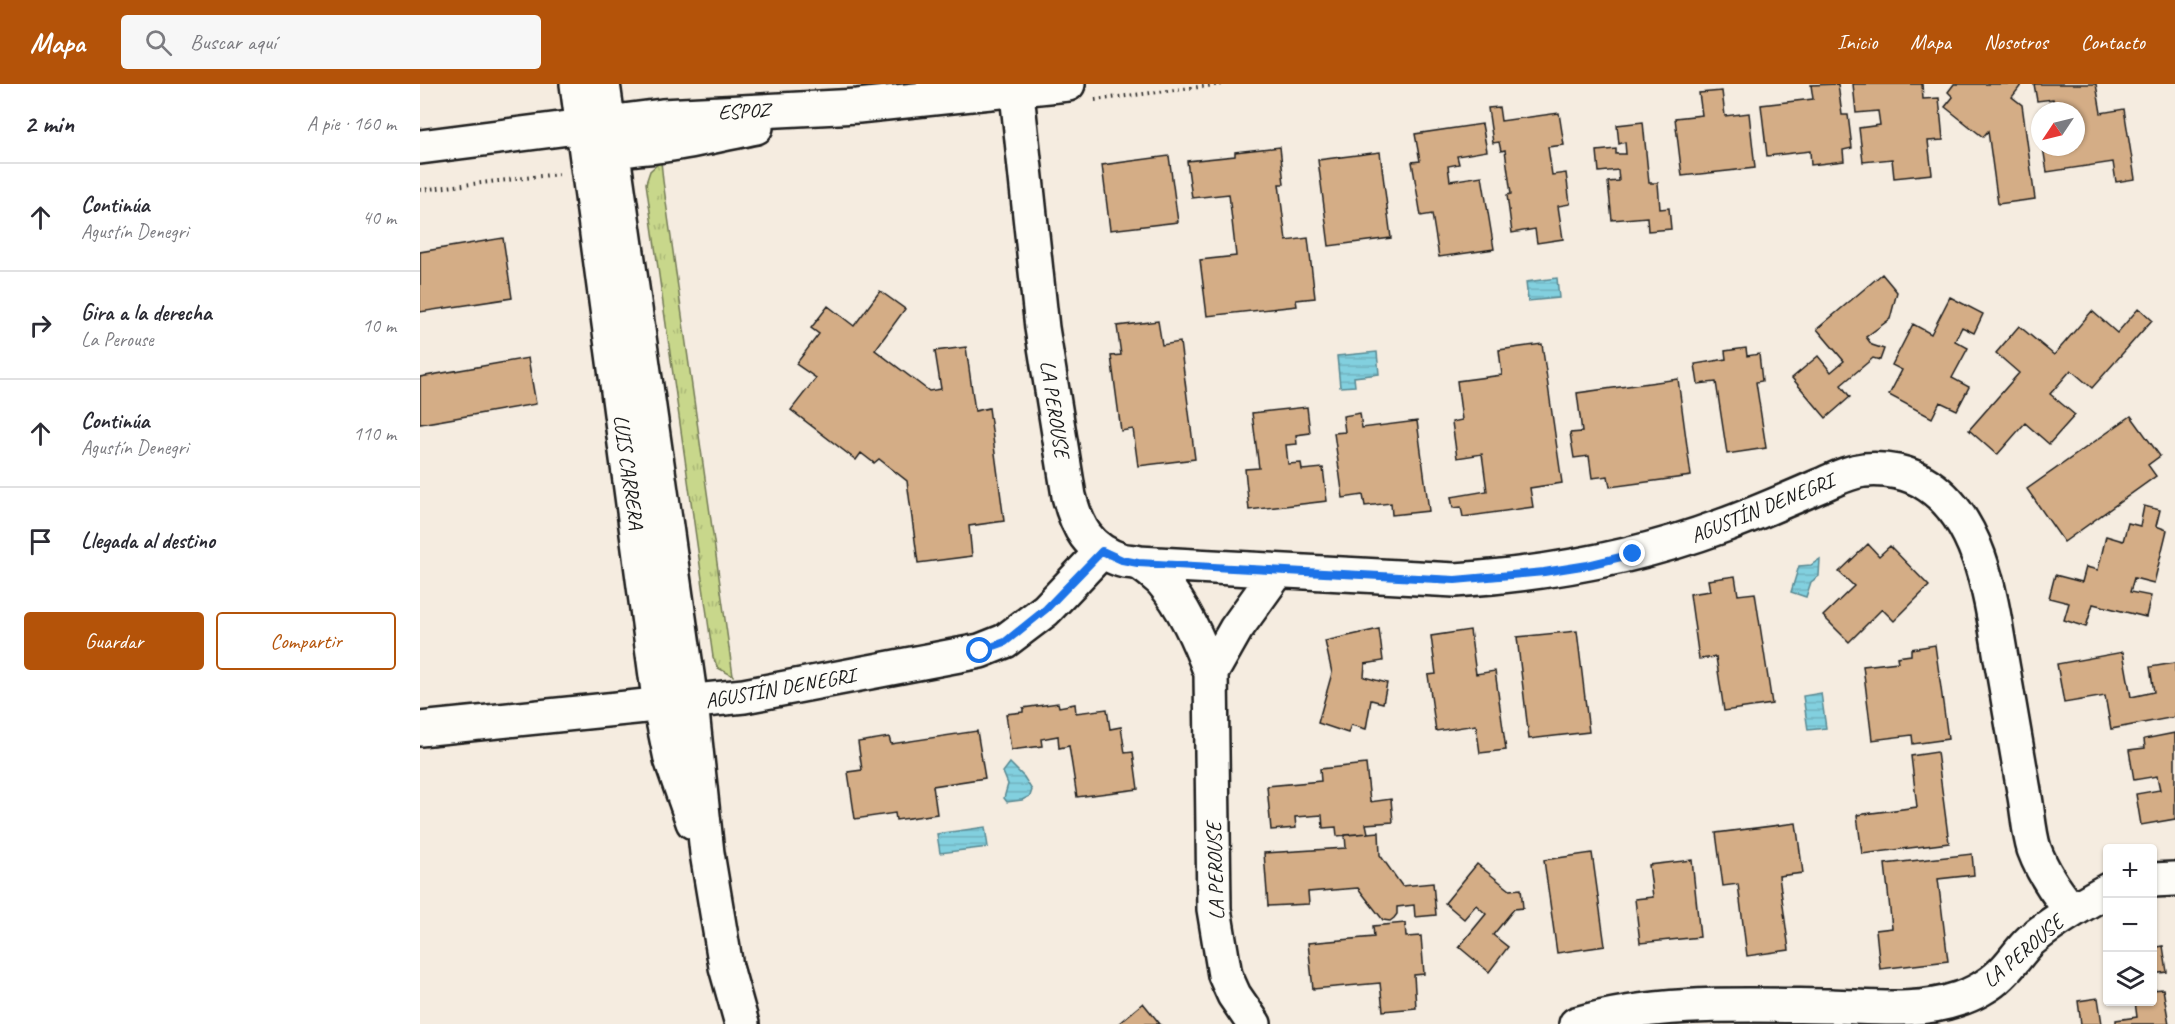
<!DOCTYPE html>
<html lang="es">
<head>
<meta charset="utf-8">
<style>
	body { margin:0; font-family:Caveat,sans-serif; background:#f7f7f7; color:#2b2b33 }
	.controls { position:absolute; right:18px; bottom:18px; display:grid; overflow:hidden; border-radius:6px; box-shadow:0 2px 4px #0004 }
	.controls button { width:54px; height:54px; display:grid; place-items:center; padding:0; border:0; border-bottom:2px solid #e1e1e2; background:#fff; color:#2b2b33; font:30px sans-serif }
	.compass { position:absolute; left:1611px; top:18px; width:54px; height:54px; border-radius:50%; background:#fff; box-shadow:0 2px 4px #0004; rotate:235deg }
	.stop { position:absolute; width:18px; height:18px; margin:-14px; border:4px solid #1a73e8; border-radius:50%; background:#fff }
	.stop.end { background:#1a73e8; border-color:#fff; box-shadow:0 2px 6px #0008 }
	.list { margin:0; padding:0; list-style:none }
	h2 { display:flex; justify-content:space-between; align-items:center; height:78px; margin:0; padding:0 24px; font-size:26px }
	h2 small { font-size:20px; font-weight:400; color:#7c7c81 }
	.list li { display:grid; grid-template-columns:39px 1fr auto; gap:18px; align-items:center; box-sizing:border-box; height:108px; padding:0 24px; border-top:2px solid #e1e1e2 }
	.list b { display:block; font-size:22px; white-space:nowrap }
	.list p { margin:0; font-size:20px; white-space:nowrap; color:#7c7c81 }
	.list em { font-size:20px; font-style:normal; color:#7c7c81 }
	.actions { display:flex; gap:12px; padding:18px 24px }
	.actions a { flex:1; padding:14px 0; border:2px solid #b45309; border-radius:6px; text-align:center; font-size:21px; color:#b45309 }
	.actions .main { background:#b45309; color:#fff }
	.icon { flex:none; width:33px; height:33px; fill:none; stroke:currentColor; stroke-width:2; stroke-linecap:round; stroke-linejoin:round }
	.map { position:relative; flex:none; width:1755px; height:940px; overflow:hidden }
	header { display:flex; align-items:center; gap:36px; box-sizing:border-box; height:84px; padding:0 30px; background:#b45309; color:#fff }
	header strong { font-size:28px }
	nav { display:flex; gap:33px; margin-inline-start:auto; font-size:21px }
	.search { width:420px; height:54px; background:#f7f7f7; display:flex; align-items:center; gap:15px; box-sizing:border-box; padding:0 21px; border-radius:6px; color:#7c7c81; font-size:22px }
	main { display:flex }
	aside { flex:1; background:#fff }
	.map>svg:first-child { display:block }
	.grass { fill:url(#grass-tufts); stroke:#727a54; stroke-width:1.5 }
	.water { fill:url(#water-rules); stroke:#598891; stroke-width:1.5 }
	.building { fill:#d4ad86; stroke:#1c1c1c; stroke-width:1.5 }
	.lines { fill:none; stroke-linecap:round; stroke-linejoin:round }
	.minor-casing { stroke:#1c1c1c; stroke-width:38 }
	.tertiary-casing { stroke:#1c1c1c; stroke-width:38 }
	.path { stroke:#1c1c1c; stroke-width:4; stroke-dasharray:1.5 4.5; stroke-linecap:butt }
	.minor { stroke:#fdfcf7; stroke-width:33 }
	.tertiary { stroke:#fdfcf7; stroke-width:33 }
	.route { stroke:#1a73e8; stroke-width:8 }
	.labels { text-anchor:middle; stroke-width:6; stroke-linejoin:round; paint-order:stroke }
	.street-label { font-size:21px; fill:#1c1c1c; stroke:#fdfcf7 }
</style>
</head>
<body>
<header>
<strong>Mapa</strong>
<div class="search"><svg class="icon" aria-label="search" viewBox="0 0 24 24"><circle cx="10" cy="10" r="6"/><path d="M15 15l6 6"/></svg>Buscar aquí</div>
<nav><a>Inicio</a><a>Mapa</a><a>Nosotros</a><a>Contacto</a></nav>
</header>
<main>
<aside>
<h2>2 min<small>A pie · 160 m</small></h2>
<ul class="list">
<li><svg class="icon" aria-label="ahead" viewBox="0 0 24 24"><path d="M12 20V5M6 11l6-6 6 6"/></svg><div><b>Continúa</b><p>Agustín Denegri</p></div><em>40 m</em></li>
<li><svg class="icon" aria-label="right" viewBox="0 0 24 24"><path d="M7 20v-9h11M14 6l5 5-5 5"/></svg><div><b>Gira a la derecha</b><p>La Perouse</p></div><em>10 m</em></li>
<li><svg class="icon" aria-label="ahead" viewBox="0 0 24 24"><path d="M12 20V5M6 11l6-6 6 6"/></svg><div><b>Continúa</b><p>Agustín Denegri</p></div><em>110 m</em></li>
<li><svg class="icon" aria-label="arrive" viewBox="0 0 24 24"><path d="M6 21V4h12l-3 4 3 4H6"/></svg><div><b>Llegada al destino</b></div></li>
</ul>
<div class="actions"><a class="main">Guardar</a><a>Compartir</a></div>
</aside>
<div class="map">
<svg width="1755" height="940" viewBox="0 0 1755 940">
	<defs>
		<pattern id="grass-tufts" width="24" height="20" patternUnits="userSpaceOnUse" patternTransform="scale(1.5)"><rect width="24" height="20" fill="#c8d78b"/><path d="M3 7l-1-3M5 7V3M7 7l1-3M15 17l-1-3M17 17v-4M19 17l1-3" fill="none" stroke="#abb877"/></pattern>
		<pattern id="water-rules" width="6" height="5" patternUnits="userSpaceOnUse" patternTransform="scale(1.5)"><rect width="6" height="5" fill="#82d0df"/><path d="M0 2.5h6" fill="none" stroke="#70b2bf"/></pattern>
	</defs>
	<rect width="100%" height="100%" fill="#f5ece0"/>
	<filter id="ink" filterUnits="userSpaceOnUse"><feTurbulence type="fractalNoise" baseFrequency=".0167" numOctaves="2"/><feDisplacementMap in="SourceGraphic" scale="12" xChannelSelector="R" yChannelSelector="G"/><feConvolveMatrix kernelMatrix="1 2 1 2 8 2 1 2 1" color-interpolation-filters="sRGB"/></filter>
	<g filter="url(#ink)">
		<!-- grass -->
		<path class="grass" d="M241,77L243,97L313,592L298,584L293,573L226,99L230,87Z"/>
		<!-- water -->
		<path class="water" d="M1137,194L1139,214L1108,217L1106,198Z
			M957,268L959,290L934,293L935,302L920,303L917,272Z
			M1400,475L1399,492L1391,498L1386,513L1371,508L1379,482L1391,481Z
			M1401,609L1406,644L1388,646L1383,612Z
			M590,679L604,693L612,706L610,712L602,716L587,718L584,714L588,700L583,688Z
			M565,743L568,763L520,769L517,750Z"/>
		<!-- building -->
		<path class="building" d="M1418,0L1422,31H1428L1432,64L1423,66L1424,77L1391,81L1390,67L1347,72L1341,21L1393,15L1391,1Z
			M1433,0H1502L1503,15L1519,14L1523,56L1508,57L1512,90L1474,94L1472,75L1443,78L1439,44L1460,41L1458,27L1436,29Z
			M1534,0H1602L1592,13L1602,21L1615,115L1578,120L1568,47L1563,53L1525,23L1533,13L1528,8Z
			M1614,0H1676L1681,29L1704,25L1715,95L1696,98L1693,78L1627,88L1623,63H1656V27H1635L1633,15L1617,17Z
			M1302,7L1305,32L1329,29L1335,84L1262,92L1255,34L1282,31L1279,9Z
			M1079,23L1081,37L1139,29L1144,61L1128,63L1132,91L1146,89L1150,120L1138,122L1143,155L1117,159L1115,145L1092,149L1087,111L1091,110L1085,66L1081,67L1079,58L1073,59L1068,24Z
			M1223,38L1229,99H1238L1240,125L1249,124L1251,145L1228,147L1227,133L1192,136L1188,98L1199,97L1198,86L1179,88L1177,67L1196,65V70H1206L1205,58L1199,60L1197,41Z
			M1062,40L1067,67L1037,72L1039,80L1028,82L1030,97L1062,92L1074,165L1019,173L1012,130L1001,132L992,78L1000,77L995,50Z
			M860,63L864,100H859L866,157L888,154L895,214L876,216L877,222L787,232L780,176L816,172L809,110L772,114L767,77L815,72V68Z
			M960,68L971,154L909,162L898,76Z
			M749,72L758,138L690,146L682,81Z
			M83,154L92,214L0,228V168Z
			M1462,190L1477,208L1470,235L1446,253L1452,261L1464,265L1460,276L1453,274L1421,301L1430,313L1406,334L1372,294L1398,272L1411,288L1424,277L1397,245Z
			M460,207L485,225L455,266L509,307L521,305L515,267L546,263L555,327L569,324L584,437L549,442L552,472L498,479L487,397L459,375L454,379L441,369L436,376L371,326L396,294L376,280L399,250L391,244L408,222L434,242Z
			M1530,213L1563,230L1554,249L1542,243L1535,257L1548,264L1532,294L1549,303L1537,326L1520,318L1512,334L1469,311L1482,286L1472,281L1493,240L1511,250Z
			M1719,224L1732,236L1672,304L1651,286L1630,310L1655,331L1629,360L1605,339L1577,371L1549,346L1599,289L1576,269L1599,242L1634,271L1672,227L1697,249Z
			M738,237L742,261L760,258L775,375L718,382L713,345L701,347L691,272L701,271L697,242Z
			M1122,260L1142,399L1110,404L1113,423L1043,433L1041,423L1033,424L1031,413L1067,407L1062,370L1037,374L1032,338L1042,336L1037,297L1082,291L1079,266Z
			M1326,264L1327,272L1339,270L1342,297L1336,298L1346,364L1307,370L1296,298L1278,300L1275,280L1306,275L1305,267Z
			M108,274L116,320L0,340V293Z
			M1258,295L1271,392L1190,403L1188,392L1172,394L1169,372L1154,374L1150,349L1162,348L1157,309Z
			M887,323L890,349L876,351L877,360L866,361L868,380L881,379L882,386L903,384L907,417L829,426L825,385L839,384L832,329Z
			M940,329L942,344L997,337L1009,427L972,431L971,419L945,422L943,411L923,414L914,349L925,348L923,332Z
			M1711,332L1740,372L1728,381L1736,392L1644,458L1607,405Z
			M1724,422L1740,426L1736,442L1747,446L1734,499L1714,494L1710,508L1731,512L1726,533L1673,520L1666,543L1644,536L1649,519L1629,514L1635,491L1662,498L1666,483L1678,486L1686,452L1703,457L1708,439L1720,442Z
			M1448,460L1459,472L1470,462L1509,502L1474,537L1462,525L1429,558L1403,532L1434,502L1419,488Z
			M1315,492L1318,511L1335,509L1352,620L1304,627L1296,573L1279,575L1270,510L1290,507L1288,496Z
			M959,545L963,577L945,580L944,593L967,599L963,619L951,616L946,645L931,641L928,649L898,639L912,589L905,557Z
			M1050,546L1056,590L1075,587L1086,666L1060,669L1056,641L1016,647L1008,591L1016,590L1011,552Z
			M1157,547L1169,648L1109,655L1097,553Z
			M1515,561L1528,655L1493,660L1492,651L1452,656L1443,582L1478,578L1477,573L1491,571V565Z
			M1703,568L1711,613L1734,608L1730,583L1755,579V633L1691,645L1685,612L1644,619L1637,580Z
			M638,619L639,623L655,620L656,629L687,625L690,645L701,643L705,669L713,668L718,705L657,713L649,662L639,664L638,652L621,655L622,662L591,666L586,630L603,628V624Z
			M557,647L565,694L513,702L517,730L476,736L475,729L435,735L428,688L442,686L438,658L469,653L471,660Z
			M1755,649V735L1721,741L1716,710L1740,706L1737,692L1714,696L1709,666L1725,664L1724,655Z
			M1517,668L1529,759L1442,770L1437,731L1497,723L1491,672Z
			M946,680L950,718L971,715L973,738L946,740L948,749L917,752L916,743L903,744L902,731L875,733L876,744L851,746L847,702L901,697L900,685Z
			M1376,739L1383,789L1359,792L1369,866L1327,872L1318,800L1303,802L1296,749Z
			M959,748L960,771L982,802L1013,799L1016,831L995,833L994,821L977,823V830L974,834L970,837L963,836L938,804L888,808L889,820L848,822L844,769L926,764L925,751Z
			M1172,769L1185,862L1137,869L1124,776Z
			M1552,770L1554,791L1518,795L1528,877L1460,885L1456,846L1472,844L1465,780Z
			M1272,776L1280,853L1220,859L1215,815L1233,813L1229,781Z
			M1057,780L1090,806L1101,805L1103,824L1094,825L1073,851L1088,863L1069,888L1039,863L1066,830L1056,821L1044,835L1025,819Z
			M985,839L986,853L1001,852L1004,890L994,891L996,924L963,927L960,899L893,905L888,859L954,853L953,842Z
			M1743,862L1747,888L1732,890V864Z
			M1743,905L1749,940H1696V936L1717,933L1715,918H1732V906Z
			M1678,914L1682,940H1661L1658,917Z
			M723,919L740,940H698Z"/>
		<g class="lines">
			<!-- minor casing -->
			<g class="minor-casing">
				<path id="minor" d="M596,0L622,244L649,412C657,443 668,465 701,476C707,478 714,477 719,479C726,483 735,491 741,496C764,522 779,557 791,589L794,825L805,891L814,911L834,940
					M718,479L1035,496C1127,490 1216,474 1302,442C1335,430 1367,416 1399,402C1414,396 1427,388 1444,386C1465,384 1490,388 1508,401C1566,440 1572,527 1584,591C1591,631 1598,672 1605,713C1608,730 1609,749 1614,765C1622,787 1636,808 1651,826
					M791,589L816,545L857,488
					M0,645L324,612L560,567L585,557L626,526L682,467
					M1732,796L1755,795
					M1156,940C1238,916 1326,921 1411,922C1452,923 1498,929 1538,915C1552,911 1570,901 1581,890C1592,880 1600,866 1611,856C1635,836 1661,821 1688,806"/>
			</g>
			<!-- tertiary casing -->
			<g class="tertiary-casing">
				<path id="tertiary" d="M157,0L240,622L251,675L273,738
					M183,0L271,618L287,769L306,883L322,940
					M0,63L242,32L438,22L648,0
					M175,80C195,62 220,65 245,61C276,57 306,49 336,43"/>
			</g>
			<!-- path -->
			<path class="path" d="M675,16L803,0
				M0,106L139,90"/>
			<!-- minor -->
			<use href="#minor" class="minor"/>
			<!-- tertiary -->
			<use href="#tertiary" class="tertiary"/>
		</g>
	</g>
	<g class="lines" filter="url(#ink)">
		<!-- route -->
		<path class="route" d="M560,567L585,558L626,525L682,467L702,476L718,479L1035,496L1124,488L1168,481L1213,470"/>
	</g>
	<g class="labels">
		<!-- street labels -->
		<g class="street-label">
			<text transform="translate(324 27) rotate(-3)" y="7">ESPOZ</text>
			<text transform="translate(635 325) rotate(81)" y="7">LA PEROUSE</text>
			<text transform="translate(209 388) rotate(82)" y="7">LUIS CARRERA</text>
			<text transform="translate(1342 424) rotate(-22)" y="7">AGUSTÍN DENEGRI</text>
			<text transform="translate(360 604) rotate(-10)" y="7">AGUSTÍN DENEGRI</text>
			<text transform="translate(795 787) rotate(-92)" y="7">LA PEROUSE</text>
			<text transform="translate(1603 867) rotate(-41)" y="7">LA PEROUSE</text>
		</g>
	</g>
</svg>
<div class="controls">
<button>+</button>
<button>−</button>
<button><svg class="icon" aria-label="layers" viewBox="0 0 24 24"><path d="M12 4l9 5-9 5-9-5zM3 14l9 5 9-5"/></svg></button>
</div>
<svg class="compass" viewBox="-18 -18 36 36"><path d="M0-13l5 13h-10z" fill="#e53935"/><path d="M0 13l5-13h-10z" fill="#7c7c81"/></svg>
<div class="stop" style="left:560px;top:567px"></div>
<div class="stop end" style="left:1213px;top:470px"></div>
</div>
</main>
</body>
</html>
